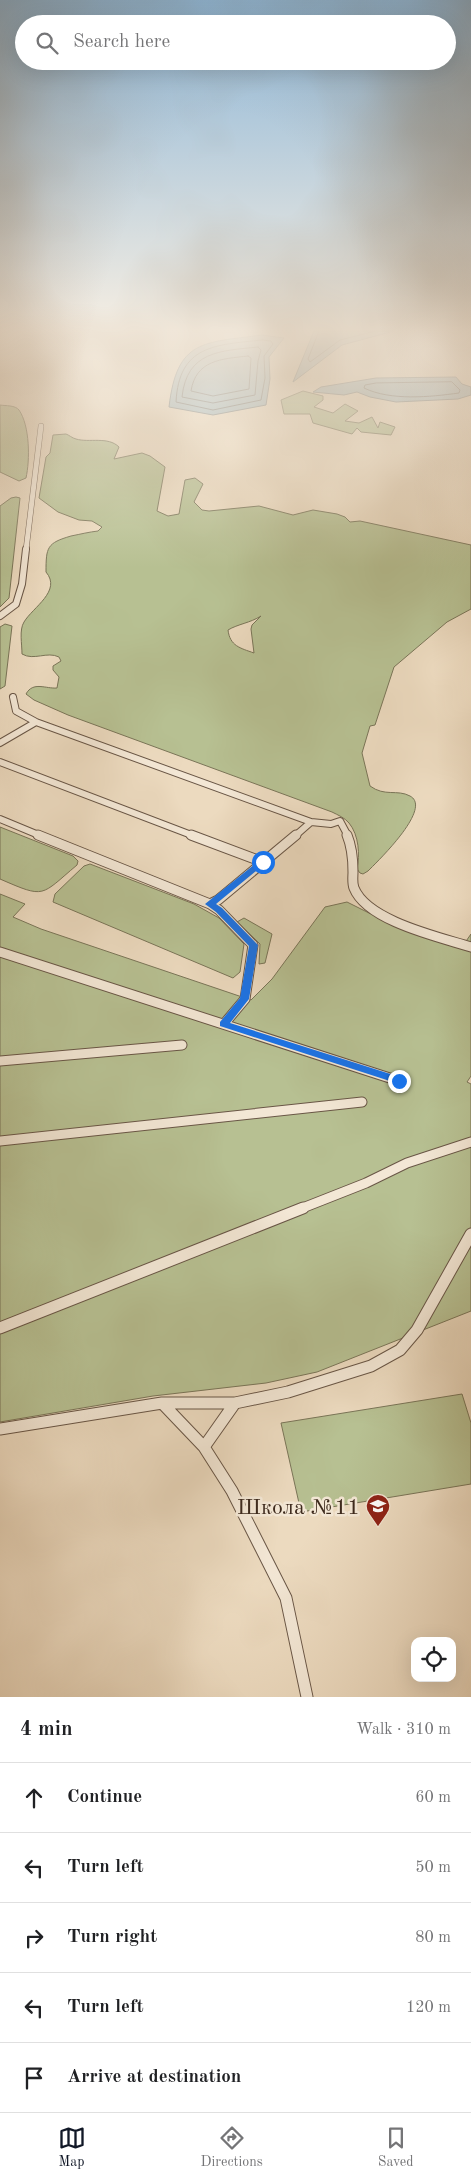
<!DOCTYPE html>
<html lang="en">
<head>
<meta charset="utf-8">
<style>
	body { margin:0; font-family:"Old Standard TT",serif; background:#f6f6f6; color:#202124 }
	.controls { position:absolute; right:15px; bottom:15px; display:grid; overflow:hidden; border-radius:10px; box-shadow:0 5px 20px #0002 }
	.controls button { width:45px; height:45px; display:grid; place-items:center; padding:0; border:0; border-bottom:1px solid #e0e0e0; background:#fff; color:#202124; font:25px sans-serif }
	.stop { position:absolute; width:15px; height:15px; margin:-11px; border:4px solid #1a73e8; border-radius:50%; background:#fff }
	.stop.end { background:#1a73e8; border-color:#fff; box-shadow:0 1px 5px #0008 }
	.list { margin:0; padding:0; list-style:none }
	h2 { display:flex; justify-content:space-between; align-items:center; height:65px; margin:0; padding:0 20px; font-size:21px }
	h2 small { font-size:16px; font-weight:400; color:#757577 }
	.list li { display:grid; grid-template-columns:32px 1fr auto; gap:15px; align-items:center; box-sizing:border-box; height:70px; padding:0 20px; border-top:1px solid #e0e0e0 }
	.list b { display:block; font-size:19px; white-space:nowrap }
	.list em { font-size:16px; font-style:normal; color:#757577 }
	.icon { flex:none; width:28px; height:28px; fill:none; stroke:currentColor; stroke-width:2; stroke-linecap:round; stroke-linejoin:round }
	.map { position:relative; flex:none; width:471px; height:1697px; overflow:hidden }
	.search { position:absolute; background:#fff; box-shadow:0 5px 20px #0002; left:15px; right:15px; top:15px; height:55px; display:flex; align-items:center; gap:12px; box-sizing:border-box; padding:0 18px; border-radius:28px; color:#757577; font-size:19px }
	.sheet { height:415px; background:#fff }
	nav { display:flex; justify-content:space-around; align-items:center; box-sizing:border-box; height:70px; border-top:1px solid #e0e0e0; background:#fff; font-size:14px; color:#757577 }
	nav a { display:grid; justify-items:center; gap:2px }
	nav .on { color:#111827 }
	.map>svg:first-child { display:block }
	.green { fill:#b7c092; stroke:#7a7558; fill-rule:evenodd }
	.water { fill:#9fb7be; stroke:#787f7e }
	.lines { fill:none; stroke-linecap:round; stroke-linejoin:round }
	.shore { stroke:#6e706e; stroke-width:1 }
	.minor-far3-casing { stroke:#695646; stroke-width:6 }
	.minor-far2-casing { stroke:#695646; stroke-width:8 }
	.minor-far1-casing { stroke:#695646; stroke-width:11 }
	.minor-casing { stroke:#695646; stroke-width:13 }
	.minor-far3 { stroke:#f3e7d5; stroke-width:5 }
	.minor-far2 { stroke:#f3e7d5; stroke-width:6 }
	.minor-far1 { stroke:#f3e7d5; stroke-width:9 }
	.minor { stroke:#f3e7d5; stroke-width:11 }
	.route { fill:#1a73e8 }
	.labels { text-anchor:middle; stroke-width:5; stroke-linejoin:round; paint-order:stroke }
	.near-poi-label { font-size:22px; fill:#3d2a1d; stroke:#f3e7d5; text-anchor:end }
</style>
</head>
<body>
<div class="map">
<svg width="471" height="1697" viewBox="0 0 471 1697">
	<rect width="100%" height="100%" fill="#ecdabf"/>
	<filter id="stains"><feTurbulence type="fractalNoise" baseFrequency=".004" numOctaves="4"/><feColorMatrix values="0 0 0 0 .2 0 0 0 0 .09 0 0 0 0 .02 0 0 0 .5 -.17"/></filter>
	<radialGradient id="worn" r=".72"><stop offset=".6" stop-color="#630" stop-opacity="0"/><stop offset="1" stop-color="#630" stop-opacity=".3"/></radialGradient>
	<!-- green -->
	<path class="green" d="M303,391L323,396V400L314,407L333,413L345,404L358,411L345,421L359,423L372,417L378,428L380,422L395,427L391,435L361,432L357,428L352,434L313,423L310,414H284L281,400Z
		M0,405C6,406 15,405 19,410C30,426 30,460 26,478L19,481L0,472Z
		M66,434C69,435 72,438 76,439C89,443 108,436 119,447L114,459L142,453L150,456L165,467L157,511L168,516L179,514L185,480L195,478L203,484L194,502L202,510L209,511L259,506L293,515L313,510L337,514L345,517L350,522L360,521L471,545V609L447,622L394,667L375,725L370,726L362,753L370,786C385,797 397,789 410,796C433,808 378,861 368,871L363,874L360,873L357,869C360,855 359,835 349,823C345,818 338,815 332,812L68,715L34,700L26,694C33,681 46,689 57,688L59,677L53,670V666L61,661L59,657C47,651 34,661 22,654C22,644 19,630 24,622C33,607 62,591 46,572C46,547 47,543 71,536C81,534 89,532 98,531L102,527L92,521L79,520L58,512L39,498L46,457L50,453L53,435ZM261,616L252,625L251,629L254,653C240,648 230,646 228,630C238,624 250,623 261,616Z
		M16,497L20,498L9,598L0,607V506L11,498Z
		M5,624L12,626L5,686L0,689V627Z
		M0,827L73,856L78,861L77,865C40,896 46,899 0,879Z
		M90,864L194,904L219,918L244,944L240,972L233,978L53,902L55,894L84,866Z
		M0,894L25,904L13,917L41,929L251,1000L272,979L325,907L347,902L369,913L462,947L471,934V1076L467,1082L471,1084V1311L317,1372L266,1383L153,1396L0,1422Z
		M244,918L272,934L265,963L259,964L260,944L237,922Z
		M462,1394L471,1423V1484L301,1512L281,1423Z"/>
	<!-- water -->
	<path class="water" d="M314,331H394L342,345L293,382Z
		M262,335L284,338L269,357L270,379L266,405L213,415L169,407C177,339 203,343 262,335Z
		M456,377L462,384L471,387V395L458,399L396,402L370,397L357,392L344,395L313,392L321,387L376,378Z"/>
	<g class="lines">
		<!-- shore -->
		<path class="shore" d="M319,331L308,359L310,362L340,340L376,331
			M262,340L271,341L273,344L264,356L265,378L261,400L213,410L176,402C179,345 215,345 262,340Z
			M258,347L261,350L258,361L255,395L213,403L182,397C187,351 220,351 258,347Z
			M248,356L251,358L249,389L213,396L191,391C196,360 221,359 248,356Z
			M452,382L460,390L459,393C430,397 391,401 364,388L365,385L376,383Z"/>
		<!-- minor-far3 casing -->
		<g class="minor-far3-casing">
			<path id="minor-far3" d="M26,550L41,426"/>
		</g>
		<!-- minor-far2 casing -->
		<g class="minor-far2-casing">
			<path id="minor-far2" d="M0,616L16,604L22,584L26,549
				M36,722L311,822L295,836
				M0,743L36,722L16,711L13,697
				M0,762L194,836
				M0,819L41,836
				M311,822L331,824L340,821L348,836"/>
		</g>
		<!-- minor-far1 casing -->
		<g class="minor-far1-casing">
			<path id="minor-far1" d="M38,835L210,904L219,910L253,945L245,999L224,1024
				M191,835L263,862
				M347,835C352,847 353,860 353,872C353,877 352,883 354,888C367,921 439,937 471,947
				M210,904L218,900L296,835
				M0,952L399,1081
				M0,1061L182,1045
				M0,1141L362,1102
				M300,1209L366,1183L407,1163L471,1142"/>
		</g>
		<!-- minor casing -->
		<g class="minor-casing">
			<path id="minor" d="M0,1328L303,1208
				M162,1403L204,1447L232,1491L286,1598L307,1697
				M0,1429L162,1403H235L288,1392L371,1366L400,1350L417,1330L471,1234
				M204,1447L235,1403"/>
		</g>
		<!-- minor-far3 -->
		<use href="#minor-far3" class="minor-far3"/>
		<!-- minor-far2 -->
		<use href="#minor-far2" class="minor-far2"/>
		<!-- minor-far1 -->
		<use href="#minor-far1" class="minor-far1"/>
		<!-- minor -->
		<use href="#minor" class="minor"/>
	</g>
	<!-- sky -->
	<linearGradient id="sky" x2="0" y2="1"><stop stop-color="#8bb5d7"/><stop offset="0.58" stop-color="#f6eee2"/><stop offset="1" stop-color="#f6eee2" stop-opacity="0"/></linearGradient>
	<rect width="471" height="568" fill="url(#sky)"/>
	<!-- route -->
	<path class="route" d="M260,860L267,862L216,904L222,908L258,945L249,999L230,1023L403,1078V1083H396L220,1026V1022L240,998L249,946L216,912L205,904Z"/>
	<!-- icons -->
	<defs>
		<g id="school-pin" transform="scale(1.25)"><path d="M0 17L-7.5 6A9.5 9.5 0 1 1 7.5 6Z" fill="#8f2418" stroke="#f3e7d5"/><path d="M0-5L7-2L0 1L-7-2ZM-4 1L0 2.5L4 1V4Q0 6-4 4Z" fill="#fff"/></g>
	</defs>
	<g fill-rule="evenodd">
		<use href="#school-pin" x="378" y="1506"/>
	</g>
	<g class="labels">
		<!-- near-poi labels -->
		<g class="near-poi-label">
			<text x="360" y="1514">Школа №11</text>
		</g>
	</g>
	<rect width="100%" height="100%" filter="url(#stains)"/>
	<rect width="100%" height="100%" fill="url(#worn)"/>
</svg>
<div class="controls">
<button><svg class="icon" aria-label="locate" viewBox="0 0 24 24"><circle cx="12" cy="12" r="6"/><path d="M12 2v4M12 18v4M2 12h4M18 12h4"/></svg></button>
</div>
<div class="stop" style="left:263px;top:862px"></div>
<div class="stop end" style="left:399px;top:1081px"></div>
<div class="search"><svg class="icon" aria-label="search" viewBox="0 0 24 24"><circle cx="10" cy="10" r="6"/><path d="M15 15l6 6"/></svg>Search here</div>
</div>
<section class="sheet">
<h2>4 min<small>Walk · 310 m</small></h2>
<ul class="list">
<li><svg class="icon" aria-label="ahead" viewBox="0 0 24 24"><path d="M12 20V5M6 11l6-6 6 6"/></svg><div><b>Continue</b></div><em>60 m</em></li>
<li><svg class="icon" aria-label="left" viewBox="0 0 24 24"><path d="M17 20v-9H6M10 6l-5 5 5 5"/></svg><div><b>Turn left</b></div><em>50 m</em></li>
<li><svg class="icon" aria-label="right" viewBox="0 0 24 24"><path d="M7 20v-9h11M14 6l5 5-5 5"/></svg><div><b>Turn right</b></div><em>80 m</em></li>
<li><svg class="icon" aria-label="left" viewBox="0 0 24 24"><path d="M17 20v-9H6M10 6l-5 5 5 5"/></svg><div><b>Turn left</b></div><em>120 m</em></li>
<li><svg class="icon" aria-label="arrive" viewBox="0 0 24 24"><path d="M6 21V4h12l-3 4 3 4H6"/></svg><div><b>Arrive at destination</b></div></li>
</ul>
</section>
<nav>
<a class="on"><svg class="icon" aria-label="map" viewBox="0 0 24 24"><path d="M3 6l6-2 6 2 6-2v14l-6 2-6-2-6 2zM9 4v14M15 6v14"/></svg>Map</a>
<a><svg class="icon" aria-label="directions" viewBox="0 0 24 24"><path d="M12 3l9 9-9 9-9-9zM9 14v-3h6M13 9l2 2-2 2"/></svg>Directions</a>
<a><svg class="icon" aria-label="saved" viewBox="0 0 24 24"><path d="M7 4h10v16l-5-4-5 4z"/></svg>Saved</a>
</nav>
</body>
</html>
